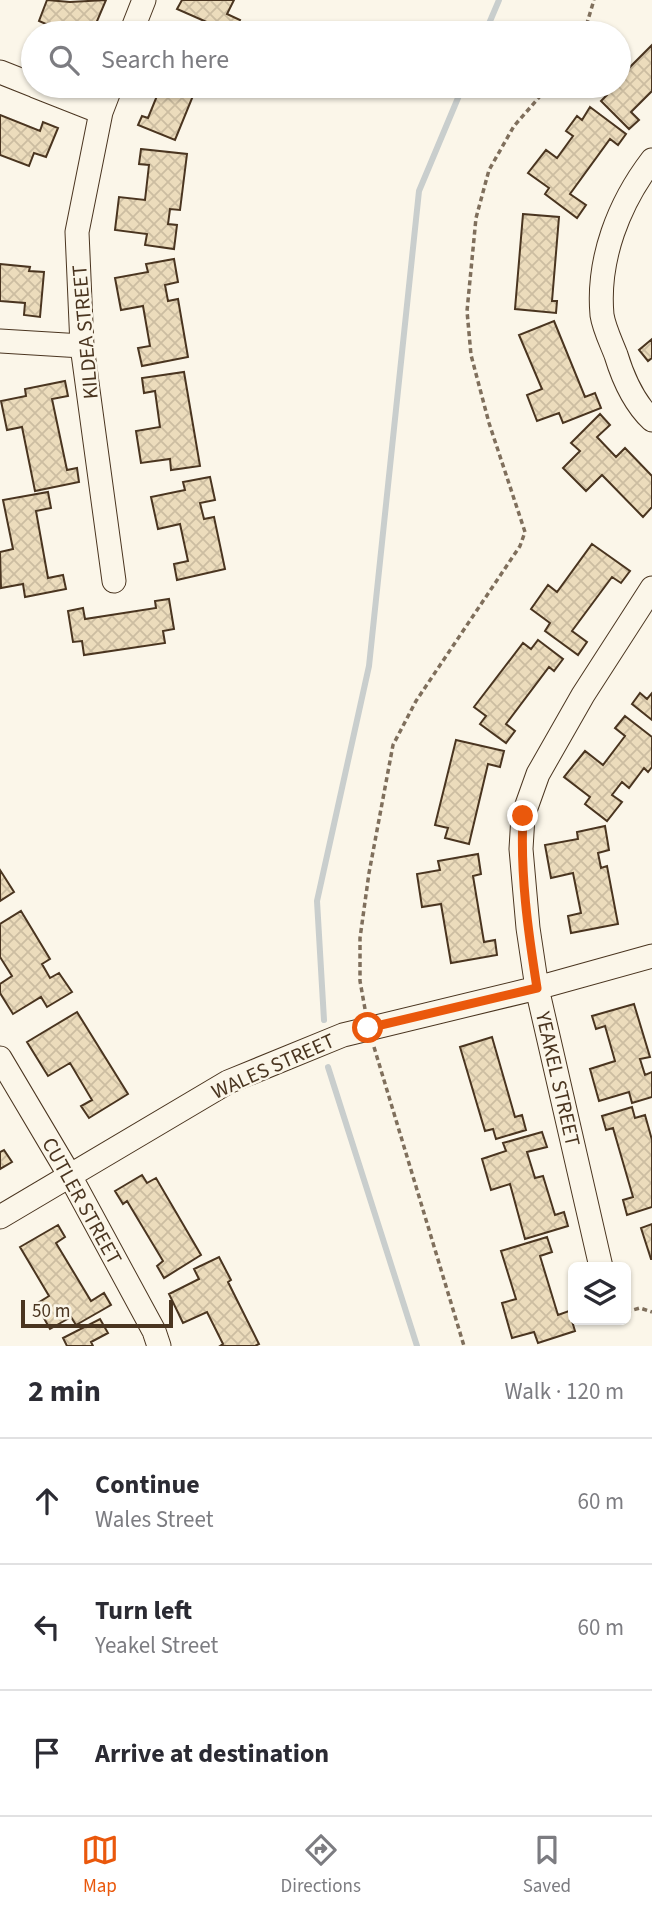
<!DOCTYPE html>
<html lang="en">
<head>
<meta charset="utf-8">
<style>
	body { margin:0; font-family:"Source Sans 3",sans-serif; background:#f7f7f7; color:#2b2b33 }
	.controls { position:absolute; right:21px; bottom:21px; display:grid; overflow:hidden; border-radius:10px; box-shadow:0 2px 5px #0004 }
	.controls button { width:63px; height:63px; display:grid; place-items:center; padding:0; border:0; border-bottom:2px solid #e1e1e2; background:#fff; color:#2b2b33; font:35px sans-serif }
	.scale { position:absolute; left:21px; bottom:18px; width:152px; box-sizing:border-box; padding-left:7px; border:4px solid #4a3520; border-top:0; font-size:19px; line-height:24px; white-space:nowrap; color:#4a3520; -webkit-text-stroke:5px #fbf6e9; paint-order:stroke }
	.stop { position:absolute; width:21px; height:21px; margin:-16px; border:5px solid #ea580c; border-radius:50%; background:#fff }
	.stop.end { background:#ea580c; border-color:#fff; box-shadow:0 2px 7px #0008 }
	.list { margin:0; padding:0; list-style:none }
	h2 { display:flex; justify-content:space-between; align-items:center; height:91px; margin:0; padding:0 28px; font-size:30px }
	h2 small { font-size:23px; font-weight:400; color:#7c7c81 }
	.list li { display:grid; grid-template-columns:46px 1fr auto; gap:21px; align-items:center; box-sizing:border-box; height:126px; padding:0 28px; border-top:2px solid #e1e1e2 }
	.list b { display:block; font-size:26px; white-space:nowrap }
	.list p { margin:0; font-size:23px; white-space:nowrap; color:#7c7c81 }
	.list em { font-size:23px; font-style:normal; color:#7c7c81 }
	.icon { flex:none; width:38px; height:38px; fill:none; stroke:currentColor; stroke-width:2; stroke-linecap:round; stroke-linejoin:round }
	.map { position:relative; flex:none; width:652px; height:1346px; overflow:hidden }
	.search { position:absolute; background:#fff; box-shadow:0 2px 5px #0004; left:21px; right:21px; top:21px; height:77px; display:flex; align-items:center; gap:18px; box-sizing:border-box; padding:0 24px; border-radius:38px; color:#7c7c81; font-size:26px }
	.sheet { height:469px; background:#fff }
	nav { display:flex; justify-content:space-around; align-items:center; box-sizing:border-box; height:98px; border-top:2px solid #e1e1e2; background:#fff; font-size:19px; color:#7c7c81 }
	nav a { display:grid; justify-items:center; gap:4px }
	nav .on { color:#ea580c }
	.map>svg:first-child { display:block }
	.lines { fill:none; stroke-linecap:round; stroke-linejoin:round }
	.stream { stroke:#c9cecd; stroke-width:6 }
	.building { fill:url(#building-cross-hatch); stroke:#4a3520; stroke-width:2 }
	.minor-casing { stroke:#4a3520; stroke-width:25 }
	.path { stroke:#7f6f5c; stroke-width:3.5; stroke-dasharray:5 3.5; stroke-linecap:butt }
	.minor { stroke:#fbf6e9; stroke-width:23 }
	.route { stroke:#ea580c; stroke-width:9 }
	.labels { text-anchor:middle; stroke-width:5; stroke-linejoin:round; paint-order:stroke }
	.street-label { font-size:21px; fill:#4a3520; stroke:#fbf6e9 }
</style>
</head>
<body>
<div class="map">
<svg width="652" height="1346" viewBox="0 0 652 1346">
	<defs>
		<pattern id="building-cross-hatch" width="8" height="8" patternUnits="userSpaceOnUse" patternTransform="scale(1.75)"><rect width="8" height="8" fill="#ecdcbc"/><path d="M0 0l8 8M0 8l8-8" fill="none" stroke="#ccbda1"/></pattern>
	</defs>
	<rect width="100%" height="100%" fill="#fbf6e9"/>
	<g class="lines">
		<!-- stream -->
		<path class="stream" d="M485,33L499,0
			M324,1020L317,901L369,666L419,191L463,86
			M328,1067L417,1346"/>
	</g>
	<!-- building -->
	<path class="building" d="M47,0L70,2L106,0L92,33H61L62,31L39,21Z
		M182,0H234L227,14L240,20L234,33H210L205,31L209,23L177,9Z
		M652,45V91L631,112L639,120L629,129L601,101L607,95L597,86H619V66L625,72Z
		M161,86H197L175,140L138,125L142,116L148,118Z
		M590,107L626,134L618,145L610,139L570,194L586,205L577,218L545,194L549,188L528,173L546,150L557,158L573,136L566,131L577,116L582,120Z
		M0,115L40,131L43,122L58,128L46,157L34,153L29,166L0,155Z
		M141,149L187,154L180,210L170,209L168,224L177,225L174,249L145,245L147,234L115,230L119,197L145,200L149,165L139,164Z
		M523,214L559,217L552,301H557L556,313L515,309Z
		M174,259L178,282L165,285L168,301L178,299L188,357L142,366L138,348L150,346L143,306L121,310L115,278L148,272L146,264Z
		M0,264L30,267L29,271L44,272L40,317L24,315L25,303L0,301Z
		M554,321L585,397L595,393L601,408L563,423L559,413L537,421L527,395L542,389L519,335Z
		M652,339V358L648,361L639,350Z
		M184,372L200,466L171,470L170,459L141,463L136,431L160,427L155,391L144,393L142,378Z
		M65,381L68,396L52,399L67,470L77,468L79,482L35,491L22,427L7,430L1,401L26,396L25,389Z
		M600,414L610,425L597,437L616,457L625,448L652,476V507L643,517L602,475L586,491L563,468L580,451L571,443Z
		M210,477L215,500L200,503L204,519L214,517L225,569L177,580L174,564L188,561L180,524L158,529L151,497L185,490L183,482Z
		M48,492L51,508L36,511L48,578L63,575L66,589L25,597L23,584L1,588L0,552L13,549L3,500Z
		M592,544L630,571L621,583L612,577L572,631L587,642L578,655L545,631L550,623L531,609L548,585L557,592Z
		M169,599L174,629L163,631L165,643L84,655L82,641L73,642L68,611L83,608L85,619L156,608L155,601Z
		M538,640L563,659L554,671L549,667L506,724L515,731L506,743L480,724L486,716L474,707L523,643L531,649Z
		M640,693L647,699L652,693V720L632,704Z
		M625,716L652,737V767L648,772L644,768L629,788L622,782L612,795L622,802L607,821L585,804L590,797L564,777L585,751L603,765L625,736L615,728Z
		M456,740L504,751L500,767L488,764L469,844L445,838L448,828L435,825Z
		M605,826L609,850L598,853L601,868L607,866L618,924L571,933L568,916L581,913L573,873L551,878L545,845L578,839L577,832Z
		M478,854L481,874L473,876L484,942L495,940L497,955L451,963L441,904L422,907L417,874L440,870L438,861Z
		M0,870L14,892L0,901Z
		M21,911L50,959L42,964L50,978L59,973L72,992L47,1007L41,997L13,1014L0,993V984L12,976L0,957V924Z
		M634,1004L650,1057L640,1059L645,1075L652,1072V1097L632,1103L629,1092L599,1101L590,1069L615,1061L605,1026L596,1029L592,1016Z
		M77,1012L128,1094L89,1118L81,1106L92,1100L70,1063L48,1076L27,1042Z
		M492,1037L515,1117L522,1115L526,1130L496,1139L493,1129L485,1131L460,1047Z
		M632,1107L635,1118L645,1115L652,1140V1207L627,1215L623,1200L633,1197L613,1128L606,1130L602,1116Z
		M542,1132L547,1147L527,1152L535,1178L543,1176L555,1215L564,1212L568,1226L525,1239L510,1184L491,1190L482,1159L506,1151L503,1143Z
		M4,1150L12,1162L0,1169V1152Z
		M142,1175L147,1183L156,1178L201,1255L164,1278L157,1266L163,1261L127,1201L123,1204L115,1191Z
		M652,1224V1259H651L641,1228Z
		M58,1225L65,1237L56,1243L91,1301L104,1293L111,1305L76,1325L71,1317L50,1329L36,1304L49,1296L20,1247Z
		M547,1237L552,1252L540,1256L558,1315L569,1311L575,1331L538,1343L534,1332L512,1338L502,1303L516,1299L501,1251Z
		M219,1257L231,1280L228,1282L259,1344L255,1346H220L223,1344L207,1312L183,1323L169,1294L199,1279L194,1269Z
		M100,1319L108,1333L91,1342L93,1346H67L63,1338Z"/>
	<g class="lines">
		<!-- minor casing -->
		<g class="minor-casing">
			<path id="minor" d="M131,33L144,0
				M0,72L33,85
				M35,86L101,112
				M111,86L101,112L77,232L82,346L114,581
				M652,160C619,203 597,259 602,315C604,328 611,342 616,355C623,378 634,403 652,420
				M0,341L82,346
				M0,1058L70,1176L154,1331L159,1346
				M0,1217L228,1082L343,1035L537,988L652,956
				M601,1267L537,988L528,928L521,849L523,816L538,774L583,695L652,588"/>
		</g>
		<!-- path -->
		<path class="path" d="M584,33L594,0
			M365,1009L360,981V938L369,873L393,745L416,701L520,546L525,532L489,423L471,355L467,311L476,218L489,170L514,126L549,86
			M374,1047L464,1346
			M626,1312L640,1308L652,1312"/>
		<!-- minor -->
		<use href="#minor" class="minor"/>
	</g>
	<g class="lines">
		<!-- route -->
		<path class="route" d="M368,1028L537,988C528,931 520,874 523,816"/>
	</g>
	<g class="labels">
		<!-- street labels -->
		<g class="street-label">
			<text transform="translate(85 332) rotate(-95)" y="7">KILDEA STREET</text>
			<text transform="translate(273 1066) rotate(-24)" y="7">WALES STREET</text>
			<text transform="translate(558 1079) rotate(77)" y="7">YEAKEL STREET</text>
			<text transform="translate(82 1201) rotate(61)" y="7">CUTLER STREET</text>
		</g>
	</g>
</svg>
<div class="controls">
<button><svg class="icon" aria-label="layers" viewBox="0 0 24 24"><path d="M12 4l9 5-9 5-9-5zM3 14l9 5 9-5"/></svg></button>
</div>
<div class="scale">50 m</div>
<div class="stop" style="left:368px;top:1028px"></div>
<div class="stop end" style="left:523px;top:816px"></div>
<div class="search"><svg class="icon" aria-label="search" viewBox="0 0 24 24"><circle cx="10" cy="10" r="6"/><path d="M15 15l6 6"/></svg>Search here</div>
</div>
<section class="sheet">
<h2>2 min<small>Walk · 120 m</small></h2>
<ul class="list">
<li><svg class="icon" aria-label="ahead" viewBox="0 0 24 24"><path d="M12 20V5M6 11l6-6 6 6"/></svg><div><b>Continue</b><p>Wales Street</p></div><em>60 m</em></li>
<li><svg class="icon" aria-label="left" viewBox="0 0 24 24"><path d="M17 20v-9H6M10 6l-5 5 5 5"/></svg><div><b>Turn left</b><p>Yeakel Street</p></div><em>60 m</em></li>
<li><svg class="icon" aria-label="arrive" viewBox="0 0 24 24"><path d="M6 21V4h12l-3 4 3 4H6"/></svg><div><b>Arrive at destination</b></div></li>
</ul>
</section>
<nav>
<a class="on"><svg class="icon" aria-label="map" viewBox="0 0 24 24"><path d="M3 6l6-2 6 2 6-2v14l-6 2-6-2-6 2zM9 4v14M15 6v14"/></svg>Map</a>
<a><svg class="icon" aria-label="directions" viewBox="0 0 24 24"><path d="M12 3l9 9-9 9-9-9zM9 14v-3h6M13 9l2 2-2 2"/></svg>Directions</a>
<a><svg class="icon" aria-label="saved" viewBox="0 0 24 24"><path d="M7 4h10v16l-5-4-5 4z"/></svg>Saved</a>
</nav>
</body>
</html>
